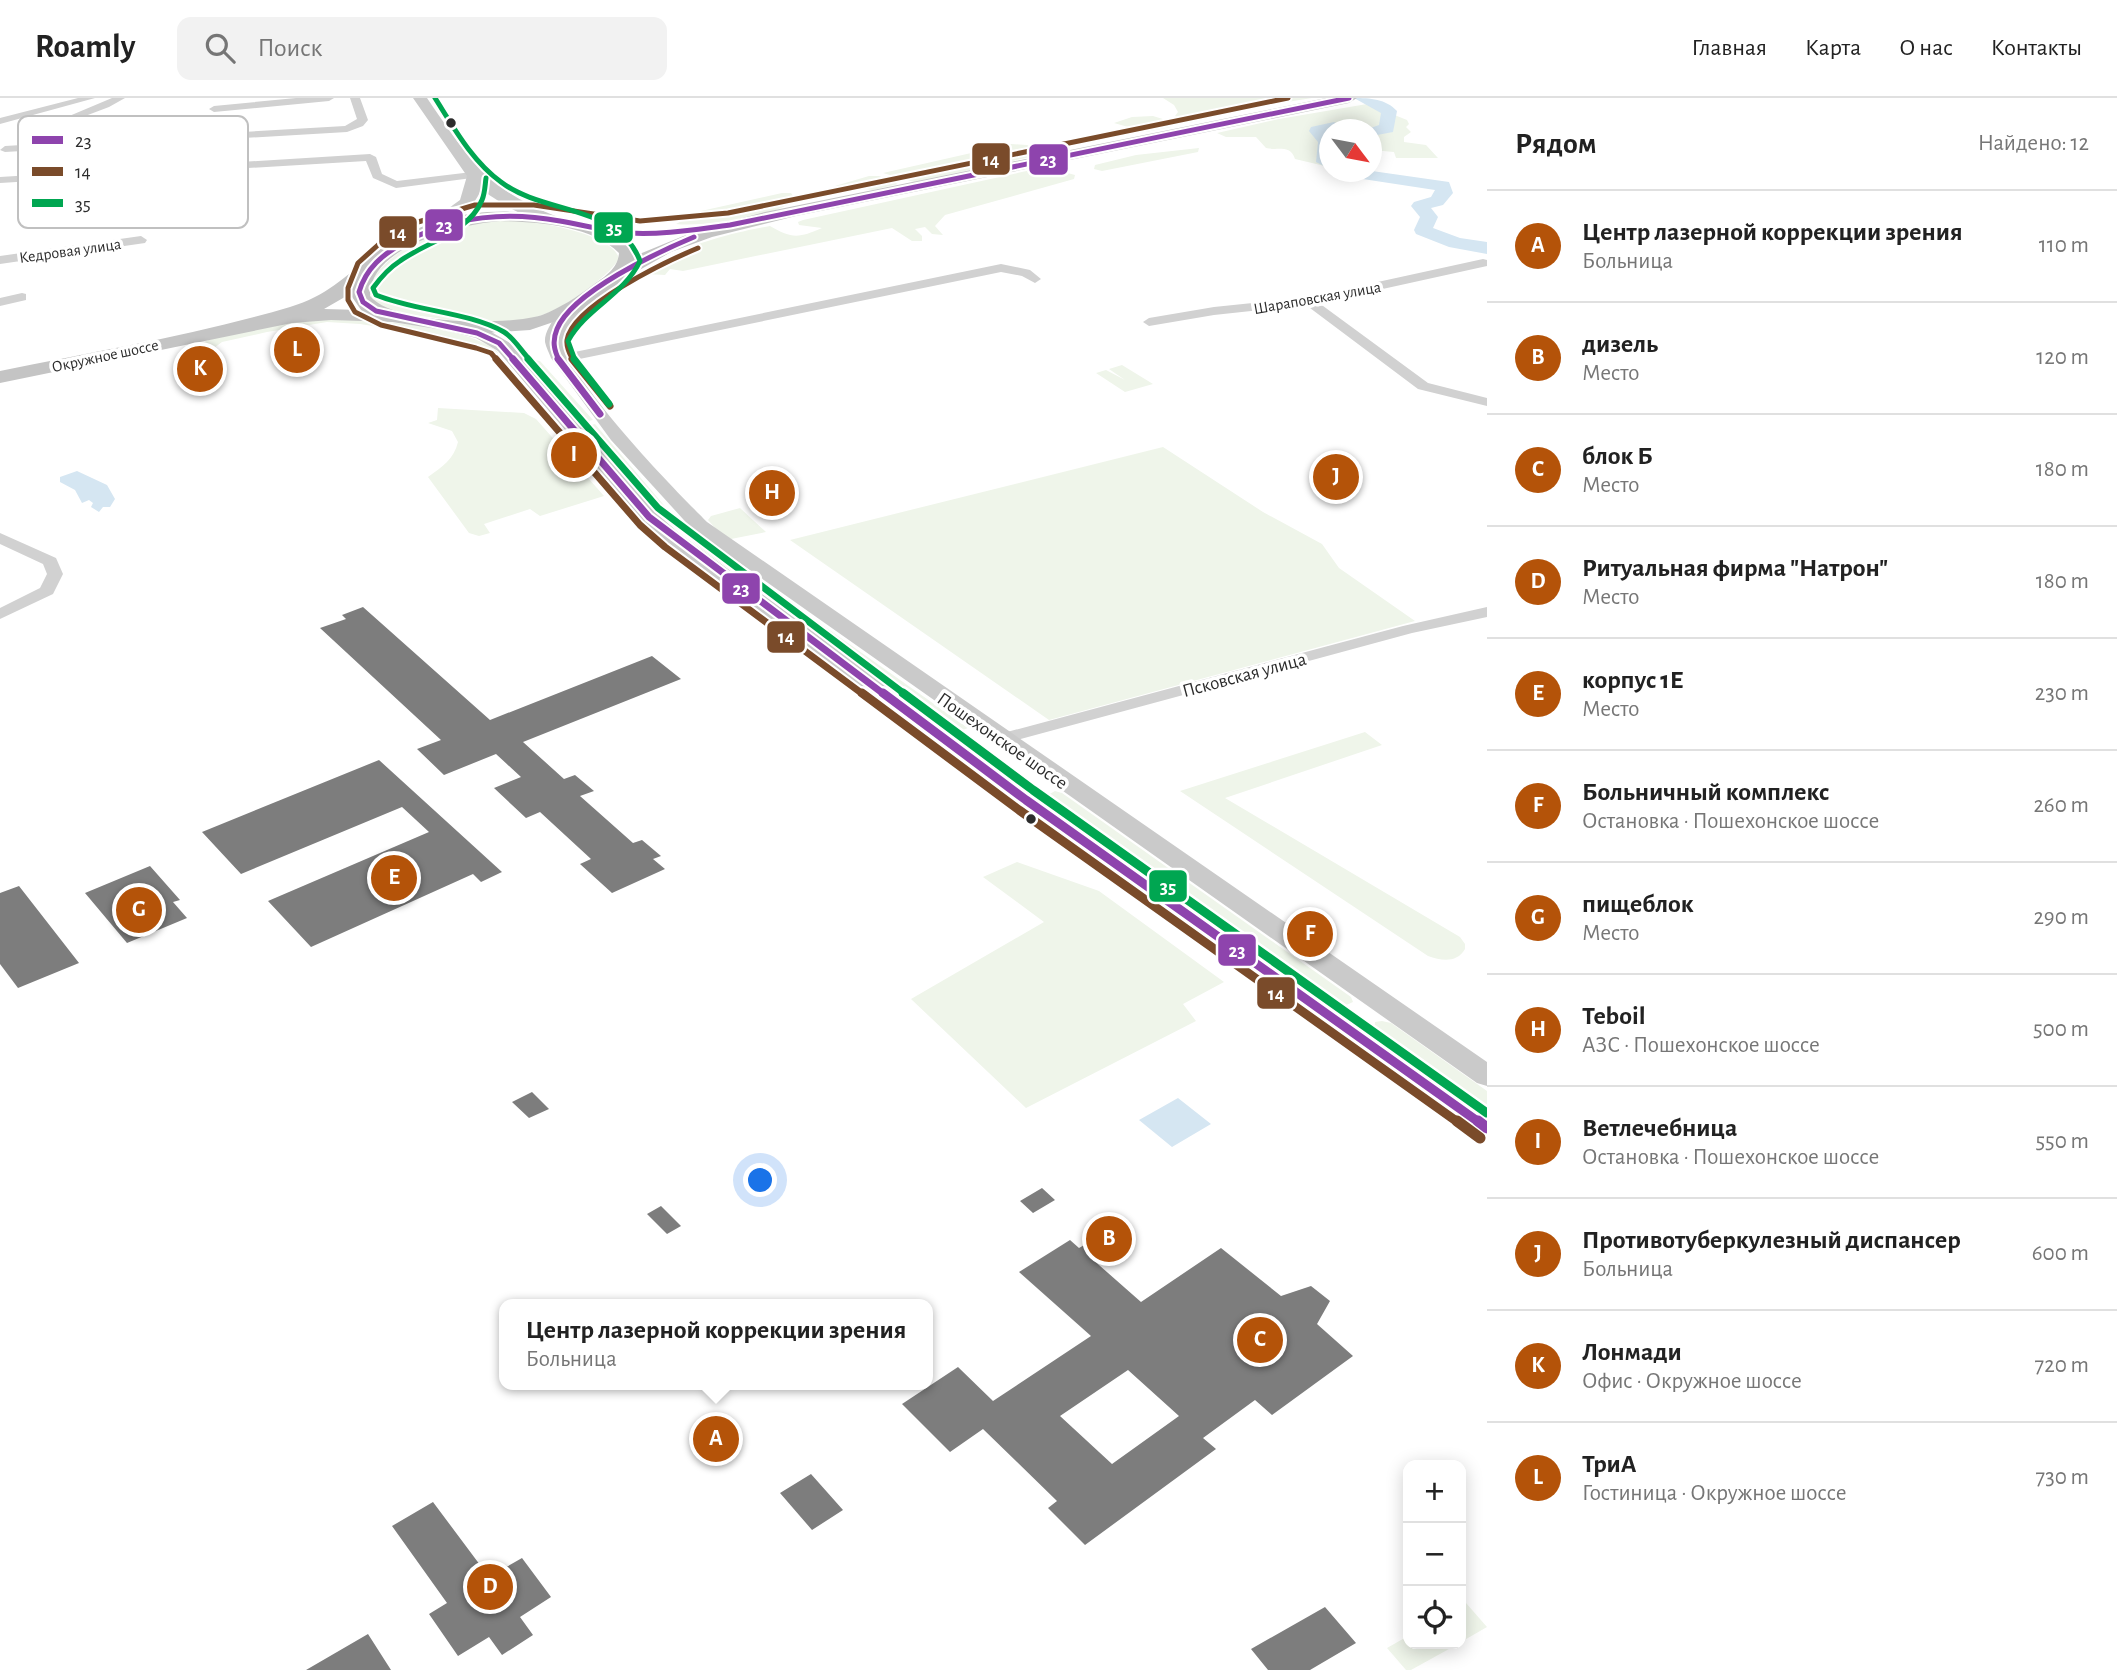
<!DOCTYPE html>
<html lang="ru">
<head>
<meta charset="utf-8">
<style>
	body { margin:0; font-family:"Alegreya Sans",sans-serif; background:#f2f2f2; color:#222 }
	.controls { position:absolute; right:21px; bottom:21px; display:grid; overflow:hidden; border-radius:14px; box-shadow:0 4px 18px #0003 }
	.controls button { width:63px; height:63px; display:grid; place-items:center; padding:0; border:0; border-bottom:2px solid #e0e0e0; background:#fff; color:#222; font:35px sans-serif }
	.compass { position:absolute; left:1319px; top:21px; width:63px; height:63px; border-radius:50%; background:#fff; box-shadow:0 4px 18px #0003; rotate:122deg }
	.you { position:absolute; left:761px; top:1083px; width:24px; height:24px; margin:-18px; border:5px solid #fff; border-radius:50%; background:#1a73e8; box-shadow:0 0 0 10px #1a73e833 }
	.badge { display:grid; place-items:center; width:46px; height:46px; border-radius:50%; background:#b45309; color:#fff; font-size:23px; font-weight:700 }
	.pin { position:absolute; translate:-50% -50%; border:4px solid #fff; box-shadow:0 2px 7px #0006 }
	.popup { position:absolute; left:499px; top:1201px; width:434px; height:91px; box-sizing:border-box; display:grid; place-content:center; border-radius:14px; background:#fff; filter:drop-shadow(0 2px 5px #0005); font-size:23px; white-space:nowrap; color:#767676 }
	.popup b { font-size:26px; color:#222 }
	.popup::after { content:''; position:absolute; left:50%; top:100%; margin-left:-14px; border:14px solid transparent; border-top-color:#fff }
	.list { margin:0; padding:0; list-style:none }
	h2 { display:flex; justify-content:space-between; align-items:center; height:91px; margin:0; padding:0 28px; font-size:30px }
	h2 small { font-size:23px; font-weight:400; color:#767676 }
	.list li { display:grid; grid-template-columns:46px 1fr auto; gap:21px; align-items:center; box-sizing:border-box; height:112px; padding:0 28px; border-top:2px solid #e0e0e0 }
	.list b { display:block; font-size:26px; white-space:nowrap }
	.list p { margin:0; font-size:23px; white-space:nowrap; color:#767676 }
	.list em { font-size:23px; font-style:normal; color:#767676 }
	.icon { flex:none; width:38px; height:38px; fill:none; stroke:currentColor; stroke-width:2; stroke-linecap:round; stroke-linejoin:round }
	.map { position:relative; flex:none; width:1487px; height:1572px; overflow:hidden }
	header { display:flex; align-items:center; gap:42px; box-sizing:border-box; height:98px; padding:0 35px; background:#fff; border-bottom:2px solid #e0e0e0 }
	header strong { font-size:33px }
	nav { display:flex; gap:38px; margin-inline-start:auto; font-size:24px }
	.search { width:490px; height:63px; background:#f2f2f2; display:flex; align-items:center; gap:18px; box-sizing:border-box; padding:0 24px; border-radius:14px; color:#767676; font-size:26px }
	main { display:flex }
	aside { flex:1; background:#fff }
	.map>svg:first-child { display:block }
	.green { fill:#eff5ea }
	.water { fill:#d5e6f2 }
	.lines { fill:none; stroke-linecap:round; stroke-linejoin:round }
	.river { fill:#d5e6f2; fill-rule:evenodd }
	.building { fill:#7d7d7d; fill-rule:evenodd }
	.street { fill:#d1d1d1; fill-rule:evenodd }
	.secondary { fill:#cacaca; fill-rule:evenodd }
	.primary { fill:#c4c4c4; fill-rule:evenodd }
	.bus-1-far3-casing { stroke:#fff; stroke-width:9 }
	.bus-1-far2-casing { stroke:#fff; stroke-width:11 }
	.bus-1-far1-casing { stroke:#fff; stroke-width:14 }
	.bus-1-casing { stroke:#fff; stroke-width:17 }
	.bus-2-far3-casing { stroke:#fff; stroke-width:9 }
	.bus-2-far2-casing { stroke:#fff; stroke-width:11 }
	.bus-2-far1-casing { stroke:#fff; stroke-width:14 }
	.bus-2-casing { stroke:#fff; stroke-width:17 }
	.bus-3-far2-casing { stroke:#fff; stroke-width:9 }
	.bus-3-far1-casing { stroke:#fff; stroke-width:11 }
	.bus-3-casing { stroke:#fff; stroke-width:14 }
	.bus-1-far3 { stroke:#8e44ad; stroke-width:5 }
	.bus-1-far2 { stroke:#8e44ad; stroke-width:7 }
	.bus-1-far1 { stroke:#8e44ad; stroke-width:9 }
	.bus-1 { stroke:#8e44ad; stroke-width:11 }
	.bus-2-far3 { stroke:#7a4b2a; stroke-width:5 }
	.bus-2-far2 { stroke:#7a4b2a; stroke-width:7 }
	.bus-2-far1 { stroke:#7a4b2a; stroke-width:9 }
	.bus-2 { stroke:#7a4b2a; stroke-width:11 }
	.bus-3-far2 { stroke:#00a651; stroke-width:5 }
	.bus-3-far1 { stroke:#00a651; stroke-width:7 }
	.bus-3 { stroke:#00a651; stroke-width:9 }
	.bus-dot { fill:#2c2c2c; stroke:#fff; stroke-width:2.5 }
	.labels { text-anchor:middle; stroke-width:7; stroke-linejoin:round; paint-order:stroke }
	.far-street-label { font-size:16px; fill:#2c2c2c; stroke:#fff }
	.street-label { font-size:19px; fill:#2c2c2c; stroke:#fff }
	.key { fill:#fff; stroke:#c0c0c0; stroke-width:2 }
	.key-label { font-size:19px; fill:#2c2c2c }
	.line-badge { stroke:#fff; stroke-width:2.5 }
	.badge-label { font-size:19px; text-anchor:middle; font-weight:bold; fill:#fff }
</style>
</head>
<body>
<header>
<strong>Roamly</strong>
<div class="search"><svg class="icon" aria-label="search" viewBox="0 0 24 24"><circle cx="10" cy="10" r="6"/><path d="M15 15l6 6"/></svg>Поиск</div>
<nav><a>Главная</a><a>Карта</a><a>О нас</a><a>Контакты</a></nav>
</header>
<main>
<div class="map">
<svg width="1487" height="1572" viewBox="0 0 1487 1572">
	<rect width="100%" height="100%" fill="#fff"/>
	<!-- green -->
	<path class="green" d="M1163,0H1312L1268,7L1189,25L1175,18L1178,14L1174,7Z
		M1367,6L1407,22L1409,26L1406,29L1411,34L1404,39V44L1426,47L1438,60H1396L1394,54L1372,52V32H1330L1329,69L1295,61C1290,46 1278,53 1266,50L1256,39H1226L1217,35L1279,21Z
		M1153,18L1166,22L1171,29L1146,34L1114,25L1132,19Z
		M1011,46L1027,47L1038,52L1039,55L1035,58L914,84L883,75Z
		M1199,50L1198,54L1102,73L1094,71L1095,67L1136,57Z
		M1045,69L1075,77L1074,81L945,117L935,128L943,137L932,136L925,129L915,131L922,138V143H912L892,130L683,173L670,171L665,177L647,176C663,151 740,133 770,128C792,141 799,140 822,130L799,127L798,124L803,122Z
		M869,78H879L898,86L873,92L835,88Z
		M782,95H791L796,102C772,119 705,129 676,126L701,113Z
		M508,120C532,124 614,134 619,161C611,173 600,181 588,191C535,232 492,229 429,219C406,216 386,215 369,199L368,185C408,134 449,131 508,120Z
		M323,220C365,222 469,226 499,255L443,239L360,226L327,224L267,234L222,244L214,250L202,246C216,233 299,224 323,220Z
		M534,262L540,263L593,322L580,325L532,265Z
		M1122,267L1153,286L1125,294L1096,275L1106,272L1125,282L1109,271Z
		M438,310L524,315L536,321L604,398L540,418L530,411L484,426L490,435L479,438L469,435L428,379C442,369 454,361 458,344L452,333L428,325L437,322Z
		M595,326L668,412L667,416L660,415L585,329Z
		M1163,349L1263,414L1322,446L1339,470L1415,523L1049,622L790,442Z
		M740,410L766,434L731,441L716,431L708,422L711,418Z
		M685,430L688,432L968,630L957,634L703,452L680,432Z
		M1365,634L1382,647L1225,700L1460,839L1465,846V851C1457,865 1442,863 1428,858L1180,693Z
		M1055,693L1062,695L1351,899L1353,904L1344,908L1337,906L1051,701L1048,697Z
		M1017,764L1099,793L1224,884L1183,906L1196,923L1026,1010L911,901L1044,824L983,779Z
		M1382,923L1391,925L1487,993V1013L1374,934L1375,924Z
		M1466,1505L1487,1529L1461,1544V1509Z
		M1408,1538V1546H1458L1411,1572H1406L1387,1550Z"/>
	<!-- water -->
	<path class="water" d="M77,373L107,387L115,401L110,409H103L99,414L91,409L93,405L89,402L82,405L75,392L60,384V379Z
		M1178,1000L1211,1026L1172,1049L1139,1022Z"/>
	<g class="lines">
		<!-- river -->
		<path class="river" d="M1354,0C1370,0 1386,1 1397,13L1393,34L1372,38V32H1365L1379,27L1381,15Z
			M1334,24L1349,32H1330V71L1316,64L1318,44L1309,33L1311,29Z
			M1372,73L1449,84L1453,95L1443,107L1431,110L1438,119L1433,130L1460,140L1487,144V156L1449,149L1416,136L1414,132L1420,119L1411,108L1414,104L1431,99L1435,92L1343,78L1340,74Z"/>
	</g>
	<!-- building -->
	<path class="building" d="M363,509L490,622L652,558L681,581L523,644L564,681L575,677L594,693L580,698L633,745L642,742L661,758L653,761L665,771L612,795L580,766L591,761L540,714L526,720L494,690L521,679L496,656L444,677L417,651L441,642L320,530L346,521L342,517Z
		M379,662L502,774L481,784L473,776L311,849L268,803L429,734L402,709L241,776L202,734Z
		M150,768L180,802L173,804L187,820L127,845L85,795Z
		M19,788L79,865L18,890L0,866V795Z
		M532,994L549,1011L529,1020L512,1004Z
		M1042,1090L1055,1102L1033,1115L1020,1103Z
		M661,1108L681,1128L667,1136L647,1116Z
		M1107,1134L1118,1144L1091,1160L1141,1204L1221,1150L1281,1198L1311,1188L1330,1203L1317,1226L1353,1258L1272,1317L1255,1302L1203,1340L1216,1351L1085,1447L1048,1410L1057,1403L983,1331L950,1354L902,1306L958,1269L993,1303L1091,1238L1019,1174L1070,1142L1079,1150ZM1128,1272L1179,1318L1112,1366L1060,1318Z
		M811,1376L843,1412L812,1432L780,1395Z
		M433,1404L489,1479L522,1460L551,1499L520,1519L533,1537L502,1557L489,1539L458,1558L429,1516L447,1505L392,1428Z
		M1325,1509L1356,1545L1310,1572H1268L1251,1551Z
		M368,1536L391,1572H306Z"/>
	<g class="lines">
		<!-- street -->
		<path class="street" d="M78,0H95L0,26V20Z
			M112,0H125L109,9L64,26L55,24Z
			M296,0H334L329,3L214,14L209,11L214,8Z
			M350,0H360L368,22L363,28L347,34L5,54L0,52L5,48L345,28L357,21Z
			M370,56L376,59L382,76L397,83L472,74L478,77L472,80L396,90L373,80L366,63L0,85V79Z
			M141,138L147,142L145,145L0,166V158Z
			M1483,161L1487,162V168L1319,205L1428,285L1487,300V308L1418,291L1306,207L1214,217L1149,228L1143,224L1149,220L1214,209L1309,199Z
			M1001,166L1030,172L1041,181L1035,185L1022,178L1001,174L560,265L553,261L560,257Z
			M22,195L26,196V202L0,208V200Z
			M0,435L56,460L63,476L53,496L0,521V510L40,490L47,476L43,466L0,446Z
			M1487,509V519L1412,535L1002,646L993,641L996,637L1403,528Z"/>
		<!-- secondary -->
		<path class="secondary" d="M413,0H427C469,61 486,91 558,119L560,122L558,125C538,130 497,103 481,91C475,110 444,139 424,134L422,131L424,128L460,102L467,78Z
			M584,198L593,203L571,225L564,239C561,276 678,395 707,424L1487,964V988L1477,985L693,432L611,342L551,260C549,255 546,249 545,244C544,227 569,201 584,198Z
			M446,222L488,232L510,245L656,415L679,435L1035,697L1487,1015V1041L1476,1038L1017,707L665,443L642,423L498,253L476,240L440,231L437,227L440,223Z"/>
		<!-- primary -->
		<path class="primary" d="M1326,0H1357L1349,5L796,118L712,139L671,154L636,174L574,217L530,232L470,236L392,224L331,222L292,225L0,285V273C97,253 196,237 290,209C327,198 344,179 374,156C435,110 508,105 580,124C601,129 628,135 637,157L698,132L765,114ZM500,123C537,124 591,127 619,155C618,171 604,179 593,187C577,199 560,210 542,217C508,228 393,227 370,198C369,148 462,126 500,123ZM350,196L361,212L324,211Z"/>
		<!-- bus-1-far3 casing -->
		<g class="bus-1-far3-casing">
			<path id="bus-1-far3" d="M514,262L499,245L477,235L376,213L363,204L359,194C366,170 383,156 405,144C454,118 506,113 560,123C583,127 606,133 629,135C663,137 697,131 730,127L1349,0
				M559,262C554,252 552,243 557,231C572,194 658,154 694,139"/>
		</g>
		<!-- bus-1-far2 casing -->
		<g class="bus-1-far2-casing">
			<path id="bus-1-far2" d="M513,261L649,419L885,597
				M558,261L600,316"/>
		</g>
		<!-- bus-1-far1 casing -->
		<g class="bus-1-far1-casing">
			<path id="bus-1-far1" d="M883,595L1026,702L1480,1025"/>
		</g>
		<!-- bus-1 casing -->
		<g class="bus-1-casing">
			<path id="bus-1" d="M1478,1023L1487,1030"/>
		</g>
		<!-- bus-2-far3 casing -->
		<g class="bus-2-far3-casing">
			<path id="bus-2-far3" d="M497,262L491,255L476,250L381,227L355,214L348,202V190L358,165L378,147L418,124L475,107H534L640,123L728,115L1288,0
				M573,262C570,256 566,250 567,242C572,208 667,163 698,150"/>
		</g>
		<!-- bus-2-far2 casing -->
		<g class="bus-2-far2-casing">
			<path id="bus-2-far2" d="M496,261L640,427L665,449L864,597
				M572,261L610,308"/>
		</g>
		<!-- bus-2-far1 casing -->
		<g class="bus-2-far1-casing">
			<path id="bus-2-far1" d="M862,595L1019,712L1459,1025"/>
		</g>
		<!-- bus-2 casing -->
		<g class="bus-2-casing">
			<path id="bus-2" d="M1457,1023L1480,1040"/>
		</g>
		<!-- bus-3-far2 casing -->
		<g class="bus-3-far2-casing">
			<path id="bus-3-far2" d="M435,0C454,30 472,63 501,84C544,117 619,106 640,163C624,197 586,210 568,243L575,262
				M486,80C485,87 485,95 482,102C469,135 426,144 400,163C389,170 381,179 373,190L376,197C415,213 469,214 504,234C514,240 522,254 530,262"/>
		</g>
		<!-- bus-3-far1 casing -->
		<g class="bus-3-far1-casing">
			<path id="bus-3-far1" d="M528,261L658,410L906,597
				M574,261L609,306"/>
		</g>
		<!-- bus-3 casing -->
		<g class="bus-3-casing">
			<path id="bus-3" d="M903,595L1033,692L1487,1015"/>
		</g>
		<!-- bus-1-far3 -->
		<use href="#bus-1-far3" class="bus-1-far3"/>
		<!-- bus-1-far2 -->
		<use href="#bus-1-far2" class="bus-1-far2"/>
		<!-- bus-1-far1 -->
		<use href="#bus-1-far1" class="bus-1-far1"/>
		<!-- bus-1 -->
		<use href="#bus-1" class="bus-1"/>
		<!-- bus-2-far3 -->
		<use href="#bus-2-far3" class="bus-2-far3"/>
		<!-- bus-2-far2 -->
		<use href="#bus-2-far2" class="bus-2-far2"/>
		<!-- bus-2-far1 -->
		<use href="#bus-2-far1" class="bus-2-far1"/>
		<!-- bus-2 -->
		<use href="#bus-2" class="bus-2"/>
		<!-- bus-3-far2 -->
		<use href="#bus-3-far2" class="bus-3-far2"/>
		<!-- bus-3-far1 -->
		<use href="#bus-3-far1" class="bus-3-far1"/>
		<!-- bus-3 -->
		<use href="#bus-3" class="bus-3"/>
	</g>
	<!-- markers -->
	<g class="bus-dot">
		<circle cx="451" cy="25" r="6"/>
		<circle cx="1031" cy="721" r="6"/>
	</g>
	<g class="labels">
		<!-- far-street labels -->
		<g class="far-street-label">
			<text transform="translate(70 152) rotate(-8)" y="6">Кедровая улица</text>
			<text transform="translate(1317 199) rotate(-10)" y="6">Шараповская улица</text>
			<text transform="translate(105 257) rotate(-12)" y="6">Окружное шоссе</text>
		</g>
		<!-- street labels -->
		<g class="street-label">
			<text transform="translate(1244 576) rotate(-15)" y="7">Псковская улица</text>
			<text transform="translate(1003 642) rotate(35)" y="7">Пошехонское шоссе</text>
		</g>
	</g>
	<!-- legend -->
	<rect x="18" y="18" width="230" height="112" rx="10" class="key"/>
	<rect x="32" y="38" width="31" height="8" fill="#8e44ad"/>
	<rect x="32" y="69" width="31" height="9" fill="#7a4b2a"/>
	<rect x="32" y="101" width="31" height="8" fill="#00a651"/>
	<g class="key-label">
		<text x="75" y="49">23</text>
		<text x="75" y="80">14</text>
		<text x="75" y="112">35</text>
	</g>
	<g class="line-badge">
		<rect x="971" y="44" width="40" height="34" rx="7" fill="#7a4b2a"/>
		<rect x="1028" y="45" width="41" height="33" rx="7" fill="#8e44ad"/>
		<rect x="424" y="110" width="40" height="34" rx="7" fill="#8e44ad"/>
		<rect x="593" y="113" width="41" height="33" rx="7" fill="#00a651"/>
		<rect x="378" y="117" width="40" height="34" rx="7" fill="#7a4b2a"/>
		<rect x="721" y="474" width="40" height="33" rx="7" fill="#8e44ad"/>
		<rect x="766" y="522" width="40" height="34" rx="7" fill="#7a4b2a"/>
		<rect x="1148" y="771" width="40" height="34" rx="7" fill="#00a651"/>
		<rect x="1217" y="835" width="40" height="34" rx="7" fill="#8e44ad"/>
		<rect x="1256" y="878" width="40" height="34" rx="7" fill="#7a4b2a"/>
	</g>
	<g class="badge-label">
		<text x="991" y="68">14</text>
		<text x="1048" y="68">23</text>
		<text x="444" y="134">23</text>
		<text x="614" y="136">35</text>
		<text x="398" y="141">14</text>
		<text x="741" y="497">23</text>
		<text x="786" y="545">14</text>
		<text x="1168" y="795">35</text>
		<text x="1237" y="859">23</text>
		<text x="1276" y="902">14</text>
	</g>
</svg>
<div class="controls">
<button>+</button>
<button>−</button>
<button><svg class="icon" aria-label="locate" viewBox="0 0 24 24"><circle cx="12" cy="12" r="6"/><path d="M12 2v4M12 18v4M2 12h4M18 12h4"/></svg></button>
</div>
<svg class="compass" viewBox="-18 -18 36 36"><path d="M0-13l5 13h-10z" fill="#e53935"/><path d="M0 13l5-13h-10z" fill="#767676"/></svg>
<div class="you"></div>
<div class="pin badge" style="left:716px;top:1341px">A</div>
<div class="popup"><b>Центр лазерной коррекции зрения</b>Больница</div>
<div class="pin badge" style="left:1109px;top:1141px">B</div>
<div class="pin badge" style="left:1260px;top:1242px">C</div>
<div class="pin badge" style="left:490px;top:1489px">D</div>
<div class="pin badge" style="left:394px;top:780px">E</div>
<div class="pin badge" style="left:1310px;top:836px">F</div>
<div class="pin badge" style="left:139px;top:812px">G</div>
<div class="pin badge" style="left:772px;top:395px">H</div>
<div class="pin badge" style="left:574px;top:357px">I</div>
<div class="pin badge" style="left:1336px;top:379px">J</div>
<div class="pin badge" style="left:200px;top:271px">K</div>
<div class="pin badge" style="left:297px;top:252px">L</div>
</div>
<aside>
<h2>Рядом<small>Найдено: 12</small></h2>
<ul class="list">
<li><span class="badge">A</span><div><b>Центр лазерной коррекции зрения</b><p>Больница</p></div><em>110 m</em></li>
<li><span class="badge">B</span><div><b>дизель</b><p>Место</p></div><em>120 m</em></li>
<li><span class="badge">C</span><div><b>блок Б</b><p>Место</p></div><em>180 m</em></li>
<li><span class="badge">D</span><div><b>Ритуальная фирма &quot;Натрон&quot;</b><p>Место</p></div><em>180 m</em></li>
<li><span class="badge">E</span><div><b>корпус 1Е</b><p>Место</p></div><em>230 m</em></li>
<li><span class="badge">F</span><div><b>Больничный комплекс</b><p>Остановка · Пошехонское шоссе</p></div><em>260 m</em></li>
<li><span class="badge">G</span><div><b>пищеблок</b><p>Место</p></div><em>290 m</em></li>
<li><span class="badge">H</span><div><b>Teboil</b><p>АЗС · Пошехонское шоссе</p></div><em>500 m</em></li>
<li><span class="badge">I</span><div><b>Ветлечебница</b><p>Остановка · Пошехонское шоссе</p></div><em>550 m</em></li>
<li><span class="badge">J</span><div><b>Противотуберкулезный диспансер</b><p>Больница</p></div><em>600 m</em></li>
<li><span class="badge">K</span><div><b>Лонмади</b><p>Офис · Окружное шоссе</p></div><em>720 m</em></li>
<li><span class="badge">L</span><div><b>ТриА</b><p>Гостиница · Окружное шоссе</p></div><em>730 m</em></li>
</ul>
</aside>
</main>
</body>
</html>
